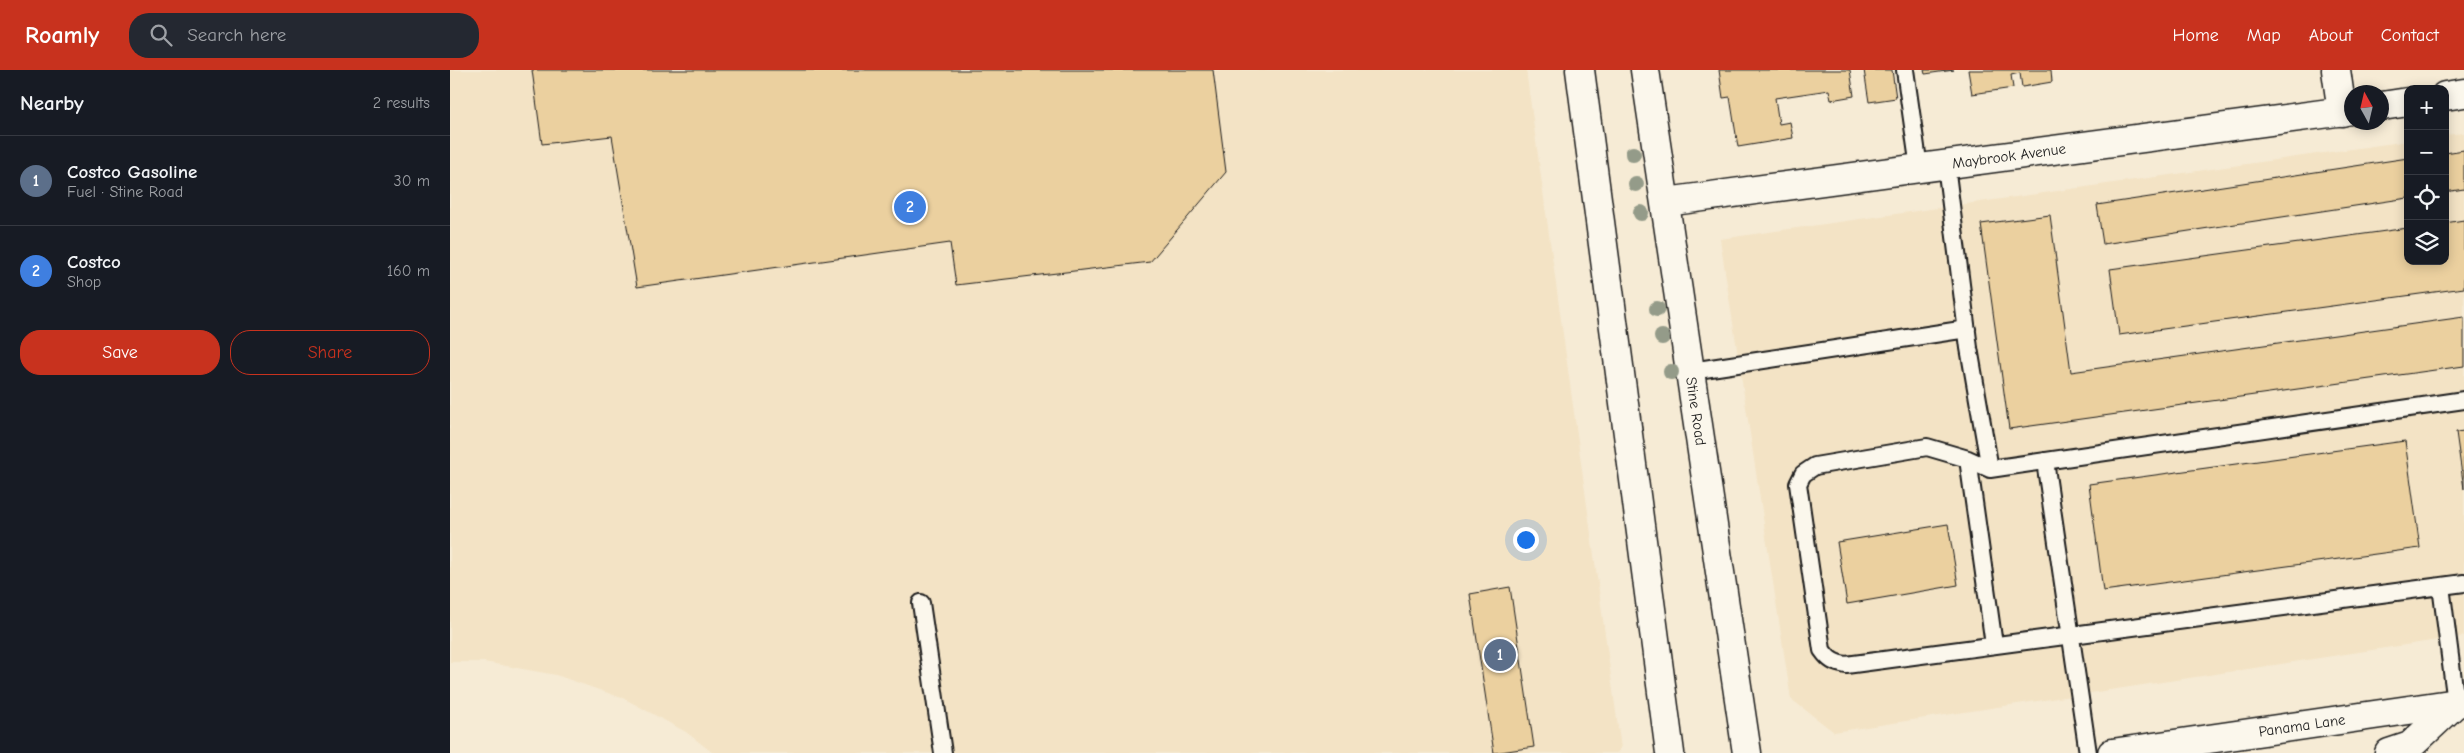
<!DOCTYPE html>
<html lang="en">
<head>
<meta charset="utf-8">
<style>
	body { margin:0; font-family:"Comic Neue",sans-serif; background:#242831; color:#f1f3f6 }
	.controls { position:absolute; right:15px; top:15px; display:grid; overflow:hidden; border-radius:10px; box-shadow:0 2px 12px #0003 }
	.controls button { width:45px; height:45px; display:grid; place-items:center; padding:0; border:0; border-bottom:1px solid #363941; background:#171b24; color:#f1f3f6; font:25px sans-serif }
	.compass { position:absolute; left:1894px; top:15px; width:45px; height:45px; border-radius:50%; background:#171b24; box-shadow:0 2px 12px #0003; rotate:352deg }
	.you { position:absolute; left:1075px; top:469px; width:18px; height:18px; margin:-12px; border:4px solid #fff; border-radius:50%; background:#1a73e8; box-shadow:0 0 0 8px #1a73e833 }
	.badge { display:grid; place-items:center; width:32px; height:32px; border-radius:50%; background:#c8321e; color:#fff; font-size:16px; font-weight:700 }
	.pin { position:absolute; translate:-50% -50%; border:2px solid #fff; box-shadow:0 1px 5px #0006 }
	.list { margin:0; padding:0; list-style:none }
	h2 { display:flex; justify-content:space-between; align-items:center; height:65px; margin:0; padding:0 20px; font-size:21px }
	h2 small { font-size:16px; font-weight:400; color:#9ea1a6 }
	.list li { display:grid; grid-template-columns:32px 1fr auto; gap:15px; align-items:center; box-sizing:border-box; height:90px; padding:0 20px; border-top:1px solid #363941 }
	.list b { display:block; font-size:19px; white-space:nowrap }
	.list p { margin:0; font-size:16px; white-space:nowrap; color:#9ea1a6 }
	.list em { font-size:16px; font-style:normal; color:#9ea1a6 }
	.actions { display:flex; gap:10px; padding:15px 20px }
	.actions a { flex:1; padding:11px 0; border:1px solid #c8321e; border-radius:20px; text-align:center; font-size:18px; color:#c8321e }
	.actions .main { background:#c8321e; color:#fff }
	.icon { flex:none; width:28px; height:28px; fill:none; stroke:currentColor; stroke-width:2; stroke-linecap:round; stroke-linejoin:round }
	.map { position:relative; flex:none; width:2014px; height:683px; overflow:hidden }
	header { display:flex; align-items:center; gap:30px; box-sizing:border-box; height:70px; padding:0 25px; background:#c8321e; color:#fff }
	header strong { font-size:24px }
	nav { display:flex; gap:28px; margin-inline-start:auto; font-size:18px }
	.search { width:350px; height:45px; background:#242831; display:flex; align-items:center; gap:12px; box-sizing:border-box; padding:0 18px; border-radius:20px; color:#9ea1a6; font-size:19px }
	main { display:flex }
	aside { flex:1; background:#171b24 }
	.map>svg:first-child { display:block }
	.built { fill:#f3e3c5 }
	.building { fill:#ebd09f; stroke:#1c1c1c }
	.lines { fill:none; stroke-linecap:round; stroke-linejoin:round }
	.lane-casing { stroke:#1c1c1c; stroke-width:20 }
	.street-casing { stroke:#1c1c1c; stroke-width:31 }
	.secondary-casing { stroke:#1c1c1c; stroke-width:31 }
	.lane { stroke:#fbf7ec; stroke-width:16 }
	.street { stroke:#fbf7ec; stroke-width:28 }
	.secondary { stroke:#fbf7ec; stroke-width:28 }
	.tree { fill:#949b89 }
	.labels { text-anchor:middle; stroke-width:4; stroke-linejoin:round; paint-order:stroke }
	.street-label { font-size:15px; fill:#1c1c1c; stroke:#fbf7ec }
</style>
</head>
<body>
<header>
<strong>Roamly</strong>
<div class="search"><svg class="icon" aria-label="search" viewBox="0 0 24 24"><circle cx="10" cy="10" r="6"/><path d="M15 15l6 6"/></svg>Search here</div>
<nav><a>Home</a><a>Map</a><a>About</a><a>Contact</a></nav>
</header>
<main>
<aside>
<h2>Nearby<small>2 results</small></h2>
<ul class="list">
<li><span class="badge" style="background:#5c6f8a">1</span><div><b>Costco Gasoline</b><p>Fuel · Stine Road</p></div><em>30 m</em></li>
<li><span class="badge" style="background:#3f7fe0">2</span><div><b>Costco</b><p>Shop</p></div><em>160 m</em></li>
</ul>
<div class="actions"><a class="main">Save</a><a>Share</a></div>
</aside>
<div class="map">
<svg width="2014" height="683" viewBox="0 0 2014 683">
	<rect width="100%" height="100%" fill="#f6ebd5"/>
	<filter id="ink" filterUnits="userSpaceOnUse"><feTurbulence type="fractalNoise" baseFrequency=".02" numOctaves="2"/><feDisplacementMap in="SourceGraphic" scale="10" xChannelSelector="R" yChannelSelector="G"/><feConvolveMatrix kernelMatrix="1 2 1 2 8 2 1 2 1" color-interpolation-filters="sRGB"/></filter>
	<g filter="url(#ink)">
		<!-- built -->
		<path class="built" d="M0,0H1076L1171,678L1167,683H263L236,662L175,629L106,605L34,592H0Z
			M2014,63V566L1384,662L1341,629L1270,169L1958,71V191H1995V65Z"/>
		<!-- building -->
		<path class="building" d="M82,0H763L776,102L700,192L506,215L500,173L187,217L162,66L92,74Z
			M1269,0H1400L1404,26L1381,30L1379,20L1325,28L1329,54L1340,52L1343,68L1288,77L1280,27L1273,28Z
			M1414,0H1442L1446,28L1419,32Z
			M1474,0H1504L1475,4Z
			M1518,0H1601L1602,12L1572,17L1570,3L1561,5L1563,18L1522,24Z
			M2014,80V119L1995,122V83Z
			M1958,88V128L1653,174L1647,135Z
			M1600,145L1621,302L2014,247V296L1559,359L1531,154Z
			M2014,150V218L1669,265L1660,199L1958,158V191H1995V153Z
			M2014,361V419L2006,362Z
			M1955,371L1970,478L1653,521L1639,414Z
			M1498,454L1508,515L1397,534L1387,472Z
			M1060,517L1084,677L1044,683L1020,524Z"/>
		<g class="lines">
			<!-- lane casing -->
			<g class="lane-casing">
				<path id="lane" d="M1455,0L1469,98
					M1496,95L1519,278L1540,399
					M1241,301L1517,259
					M2014,330L1540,399L1518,389L1477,377L1365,396L1353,404L1348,414L1372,580C1379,590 1384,593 1396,595L2014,513
					M1518,389L1544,575
					M1595,391L1638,683
					M1991,516L2006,633
					M471,533L493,683"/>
			</g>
			<!-- street casing -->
			<g class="street-casing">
				<g id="street">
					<path d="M1886,0L1892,42"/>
					<path d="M1995,26L2014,23"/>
					<path d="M1932,36L1958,32"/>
					<path id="s1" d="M1216,132L1902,40"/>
				</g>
			</g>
			<!-- secondary casing -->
			<g class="secondary-casing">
				<g id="secondary">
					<path d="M1130,0L1220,683"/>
					<path id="s2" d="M1195,0L1297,683"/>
					<path id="s3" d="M1662,683L2014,632"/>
					<path d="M1939,683L1960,676L2006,633"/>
				</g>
			</g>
			<!-- lane -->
			<use href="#lane" class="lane"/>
			<!-- street -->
			<use href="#street" class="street"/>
			<!-- secondary -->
			<use href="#secondary" class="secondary"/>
		</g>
		<!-- trees -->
		<g class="tree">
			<circle cx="1183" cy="84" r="8"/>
			<circle cx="1186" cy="114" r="8"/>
			<circle cx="1191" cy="143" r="8"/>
			<circle cx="1207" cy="239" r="8"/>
			<circle cx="1212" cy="267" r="8"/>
			<circle cx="1221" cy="302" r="8"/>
		</g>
	</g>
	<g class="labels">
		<!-- street labels -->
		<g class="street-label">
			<text dy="5" stroke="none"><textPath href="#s1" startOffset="346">Maybrook Avenue</textPath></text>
			<text dy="5" stroke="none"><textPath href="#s2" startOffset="345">Stine Road</textPath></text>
			<text dy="5" stroke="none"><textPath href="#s3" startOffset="192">Panama Lane</textPath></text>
		</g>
	</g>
</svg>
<div class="controls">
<button>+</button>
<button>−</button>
<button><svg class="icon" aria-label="locate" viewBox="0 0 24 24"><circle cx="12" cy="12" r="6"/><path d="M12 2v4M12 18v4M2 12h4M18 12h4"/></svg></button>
<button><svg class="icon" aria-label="layers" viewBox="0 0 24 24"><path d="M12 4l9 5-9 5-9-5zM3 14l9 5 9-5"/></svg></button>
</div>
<svg class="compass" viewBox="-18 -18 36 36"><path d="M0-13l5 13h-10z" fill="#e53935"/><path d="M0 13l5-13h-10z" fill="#9ea1a6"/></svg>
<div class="you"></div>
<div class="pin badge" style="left:1050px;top:585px;background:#5c6f8a">1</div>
<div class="pin badge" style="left:460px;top:137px;background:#3f7fe0">2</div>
</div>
</main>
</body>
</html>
